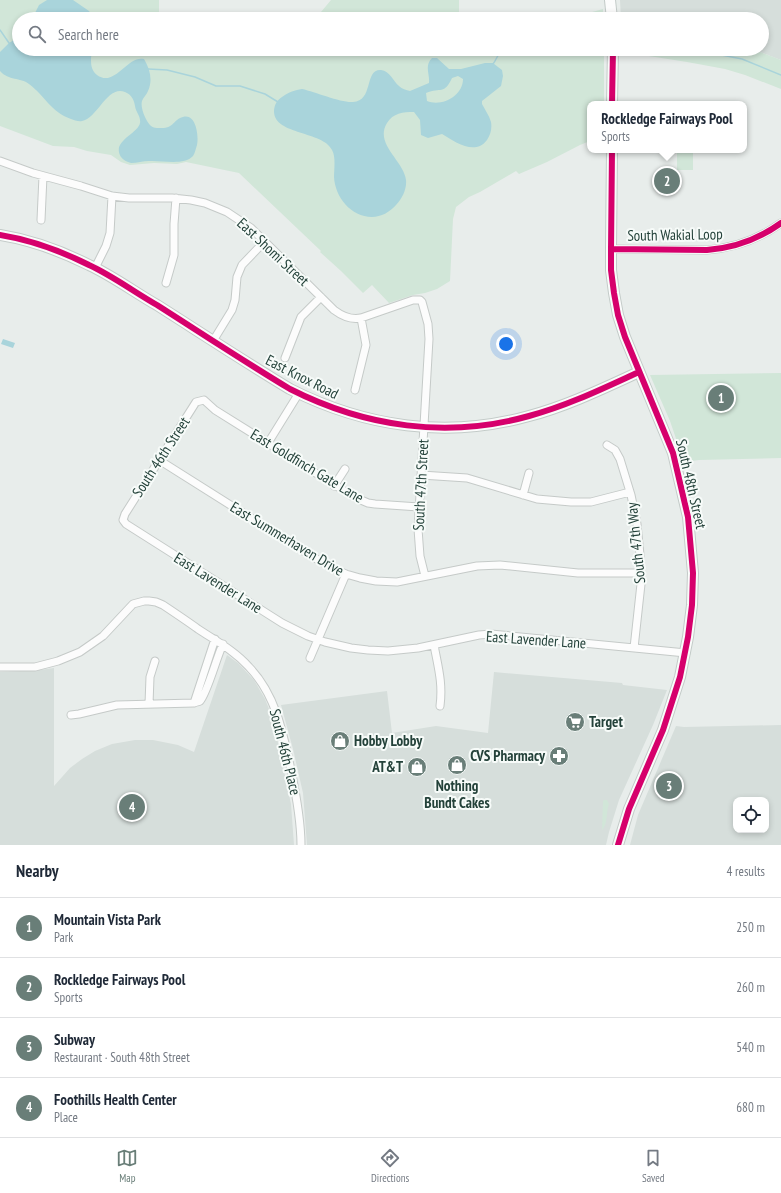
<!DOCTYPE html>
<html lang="en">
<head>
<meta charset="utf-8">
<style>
	body { margin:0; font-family:"PT Sans Narrow",sans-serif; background:#f2f2f3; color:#1f2937 }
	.controls { position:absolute; right:12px; bottom:12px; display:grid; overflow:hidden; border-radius:8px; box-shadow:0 2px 6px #0003 }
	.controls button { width:36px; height:36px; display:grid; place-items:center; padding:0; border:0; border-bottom:1px solid #e0e1e3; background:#fff; color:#1f2937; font:20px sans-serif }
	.you { position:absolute; left:506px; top:344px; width:14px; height:14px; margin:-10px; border:3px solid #fff; border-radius:50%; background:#1a73e8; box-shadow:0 0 0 6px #1a73e833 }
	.badge { display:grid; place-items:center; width:26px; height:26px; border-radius:50%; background:#697e78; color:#fff; font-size:13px; font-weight:700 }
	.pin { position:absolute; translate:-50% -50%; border:2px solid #fff; box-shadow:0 1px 4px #0006 }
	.popup { position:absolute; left:587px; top:101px; width:160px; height:52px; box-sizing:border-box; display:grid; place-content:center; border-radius:8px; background:#fff; filter:drop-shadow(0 1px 3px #0005); font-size:13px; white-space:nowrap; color:#747a83 }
	.popup b { font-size:15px; color:#1f2937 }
	.popup::after { content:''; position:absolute; left:50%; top:100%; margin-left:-8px; border:8px solid transparent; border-top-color:#fff }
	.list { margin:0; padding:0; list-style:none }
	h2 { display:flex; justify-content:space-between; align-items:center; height:52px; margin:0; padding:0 16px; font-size:17px }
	h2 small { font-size:13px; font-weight:400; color:#747a83 }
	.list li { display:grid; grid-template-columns:26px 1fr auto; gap:12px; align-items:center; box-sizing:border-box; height:60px; padding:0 16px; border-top:1px solid #e0e1e3 }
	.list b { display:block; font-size:15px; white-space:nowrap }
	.list p { margin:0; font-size:13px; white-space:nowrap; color:#747a83 }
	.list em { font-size:13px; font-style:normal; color:#747a83 }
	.icon { flex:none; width:22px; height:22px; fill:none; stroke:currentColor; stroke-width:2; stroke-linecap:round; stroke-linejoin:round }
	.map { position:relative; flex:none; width:781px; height:845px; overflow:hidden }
	.search { position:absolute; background:#fff; box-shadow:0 2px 6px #0003; left:12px; right:12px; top:12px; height:44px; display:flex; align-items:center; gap:10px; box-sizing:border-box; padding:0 14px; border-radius:22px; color:#747a83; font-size:15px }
	.sheet { height:292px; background:#fff }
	nav { display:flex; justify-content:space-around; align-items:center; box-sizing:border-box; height:56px; border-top:1px solid #e0e1e3; background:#fff; font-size:11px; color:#747a83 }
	nav a { display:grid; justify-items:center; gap:2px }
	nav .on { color:#697e78 }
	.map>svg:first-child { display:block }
	.built { fill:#d6dedb; fill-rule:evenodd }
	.green { fill:#d1e6d8 }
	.water { fill:#a9d4db; fill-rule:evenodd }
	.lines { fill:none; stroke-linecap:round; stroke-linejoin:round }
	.stream { stroke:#a9d4db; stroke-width:1.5 }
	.street-casing { stroke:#c5cac8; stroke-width:9 }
	.secondary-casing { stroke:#c3cbc8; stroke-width:12 }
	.street { stroke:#fcfcfc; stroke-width:7 }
	.secondary { stroke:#fcfcfc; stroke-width:10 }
	.cycleway-casing { stroke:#f7fbf9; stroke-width:8 }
	.cycleway { stroke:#d6006c; stroke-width:6 }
	.labels { text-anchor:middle; stroke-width:4; stroke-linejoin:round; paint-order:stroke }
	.street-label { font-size:15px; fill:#24423a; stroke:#f7fbf9 }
	.poi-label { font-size:15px; font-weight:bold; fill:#24423a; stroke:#f7fbf9; text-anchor:start }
</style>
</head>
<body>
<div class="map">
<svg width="781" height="845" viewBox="0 0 781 845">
	<rect width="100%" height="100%" fill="#e8edeb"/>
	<!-- built -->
	<path class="built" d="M620,0H781V60L752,49H762V19H621Z
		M227,655L238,663L254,680L265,699L273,719L291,804L294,845H0V672L40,670L54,668V786L70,768L82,759L95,751L112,744L135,740H153L178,745L194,752Z
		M494,672L622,683L623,685L667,690L653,725L619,800L609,832L606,845H307L303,793L293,749L281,705L387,691L392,733L436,726L488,733Z
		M781,725V845H630L638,815L676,726L684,727ZM736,800H766V830H736Z"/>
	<!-- green -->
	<path class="green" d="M0,0H159V13L165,19H19V49H604V104H590V141L580,145L547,162L519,174L516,171L480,192L469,197L456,207L453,219L450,281L437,289L425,293L413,295L389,303L372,285L363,293L341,271L320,252L321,251L239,173L186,162L177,164L154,163L130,165L121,162L111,155L87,151L74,147L53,146L0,126Z
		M331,0H459V13L461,19H310L321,12Z
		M603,9V19H567Z
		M622,49H752L781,60V89L745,75L725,69L687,62L636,54L622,55Z
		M677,150H693V170H677Z
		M781,373V458L699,460L684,462L670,421L650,375Z
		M604,800H607L609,804C606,812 608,824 602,830L603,801Z"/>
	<!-- water -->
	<path class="water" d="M47,0H73L89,11L94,19H32L39,5Z
		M19,37V49H92C91,58 89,69 97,75C115,88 127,55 144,59C150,69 153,80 148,91C147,94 143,98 142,101C140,108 146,121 151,126C154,128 156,128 159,128C175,129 172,120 183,117C196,113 199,136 197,145C196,148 195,153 193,156C184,166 161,160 149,161C143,161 137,163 131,163C127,162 123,160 121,157C111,141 138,134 140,123C141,116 136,113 135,106C134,100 132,95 125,92C107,85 98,118 82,121C79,122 74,120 71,119C51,112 45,96 29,84C20,77 9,81 0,71V52L9,43Z
		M432,58H437L449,69H461L485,63H493L498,67L502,70L503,76L501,86L482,101V104C485,110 489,115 491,122C492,128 491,134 487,140C475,156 455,142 442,134L428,138L421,135L420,120L414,112C403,112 393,113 387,123C374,144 404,161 406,180C407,189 402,199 396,205C390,212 381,217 372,217C351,217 335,197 334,177C334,169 336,157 332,150C323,131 275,135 274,112C274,105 277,100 282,97C289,92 295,90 302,89C316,92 341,103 353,102C374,101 364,69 381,70C390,71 393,81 399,86C402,89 406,90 410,91L429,83C430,74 424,66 432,58ZM458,76L463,79C463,96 442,107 427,101L426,93C441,87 444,95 452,78Z
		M673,175L678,180L672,186H660L656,181L660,178H670Z
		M3,339L15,343L13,348L1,344Z"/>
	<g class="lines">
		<!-- stream -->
		<path class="stream" d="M0,30L9,43
			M691,49L742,59L781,75
			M493,64C497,59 498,53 503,49
			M148,69L167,70L195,77L216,86H240L265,94L278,102"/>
		<!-- street casing -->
		<g class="street-casing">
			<path id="street" d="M0,161L33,173L81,186L112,196L129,198H172L191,200L205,203L227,212L251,228L334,310C342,316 351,320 361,318L413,300H420L422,302L428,324L429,339L418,529L420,556L425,576
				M41,220L43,176
				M611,249L707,250C734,248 759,239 781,223
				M95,268L106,246L110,233L112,196
				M166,283L174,255V224L176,198
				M213,341L232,310L235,300L237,277L242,265L265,241
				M285,358L301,317L321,297
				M355,390L366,345L361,318
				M268,443L299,393
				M607,445L615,450L620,459L631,495L637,524L640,555L641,584L634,648
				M159,460L308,554L330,567L346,574L360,578L376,581L397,582L477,566L500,565L578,573H641
				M421,475L467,478L537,499L571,502H591L630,492
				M334,486L345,469
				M523,495L529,473
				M419,507L375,504L368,503L354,497L215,410L204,400L196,402L125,514L123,520L126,524L282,623L308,636L325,642L351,648L368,650L388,651L418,648L479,635L491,634L686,653
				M434,645C438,667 443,683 440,706
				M310,658L346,574
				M0,667H35L58,661L80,652L103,636L133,604L144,601H149L156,602L163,605C175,613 187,621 198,629C216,641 235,651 249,667C276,695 283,733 291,770C296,794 301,820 301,845
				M194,703L215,639
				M149,704L150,677L155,661
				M71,715L79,714L117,705L194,703C196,702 198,702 200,701C207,694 217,656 223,644"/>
		</g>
		<!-- secondary casing -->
		<g class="secondary-casing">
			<path id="secondary" d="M610,0L612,19
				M612,104L613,49
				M612,150L611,249V270L614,293L618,315L625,337L673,453L688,517L693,573L692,605L688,637L680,677L663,730L629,809L618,845
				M0,235C31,240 61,251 89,265C113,276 134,292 157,305C201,333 245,362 290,389C365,427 447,439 529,416C567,406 604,388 639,372"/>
		</g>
		<!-- street -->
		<use href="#street" class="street"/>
		<!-- secondary -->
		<use href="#secondary" class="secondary"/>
		<!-- cycleway casing -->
		<g class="cycleway-casing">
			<path id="cycleway" d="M612,104L613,49
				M612,150L611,249V270L614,293L618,315L625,337L673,453L688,517L693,573L692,605L688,637L680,677L663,730L629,809L618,845
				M0,235C31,240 61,251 89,265C113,276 134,292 157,305C201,333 245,362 290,389C365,427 447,439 529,416C567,406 604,388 639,372
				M611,249L707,250C734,248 759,239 781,223"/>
		</g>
		<!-- cycleway -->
		<use href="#cycleway" class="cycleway"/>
	</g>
	<!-- icons -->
	<defs>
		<g id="supermarket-disc" transform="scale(1)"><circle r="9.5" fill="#697e78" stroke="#f7fbf9"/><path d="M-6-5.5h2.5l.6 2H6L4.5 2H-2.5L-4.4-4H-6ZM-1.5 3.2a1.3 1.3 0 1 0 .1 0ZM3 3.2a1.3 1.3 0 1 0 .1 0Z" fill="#fff"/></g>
		<g id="shop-disc" transform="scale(1)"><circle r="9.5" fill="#697e78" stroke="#f7fbf9"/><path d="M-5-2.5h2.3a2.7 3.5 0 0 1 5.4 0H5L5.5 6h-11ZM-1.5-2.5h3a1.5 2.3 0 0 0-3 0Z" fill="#fff"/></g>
		<g id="pharmacy-disc" transform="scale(1)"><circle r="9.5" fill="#697e78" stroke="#f7fbf9"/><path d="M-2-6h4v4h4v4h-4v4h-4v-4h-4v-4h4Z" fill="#fff"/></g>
	</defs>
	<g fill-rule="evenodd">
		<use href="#supermarket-disc" x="575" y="722"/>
		<use href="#shop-disc" x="340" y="741"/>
		<use href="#pharmacy-disc" x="559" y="756"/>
		<use href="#shop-disc" x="457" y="765"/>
		<use href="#shop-disc" x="417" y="767"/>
	</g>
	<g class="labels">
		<!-- street labels -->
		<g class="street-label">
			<text transform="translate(675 235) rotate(-1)" y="5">South Wakial Loop</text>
			<text transform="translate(273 252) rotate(43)" y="5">East Shomi Street</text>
			<text transform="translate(302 377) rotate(27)" y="5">East Knox Road</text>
			<text transform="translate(161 457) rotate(-57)" y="5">South 46th Street</text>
			<text transform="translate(307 466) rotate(31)" y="5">East Goldfinch Gate Lane</text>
			<text transform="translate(691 484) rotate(77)" y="5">South 48th Street</text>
			<text transform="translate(421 485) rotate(-87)" y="5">South 47th Street</text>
			<text transform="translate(287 539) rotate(31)" y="5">East Summerhaven Drive</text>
			<text transform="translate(636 543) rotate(-96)" y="5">South 47th Way</text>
			<text transform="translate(218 583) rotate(32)" y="5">East Lavender Lane</text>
			<text transform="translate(536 640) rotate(4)" y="5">East Lavender Lane</text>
			<text transform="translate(285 752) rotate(76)" y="5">South 46th Place</text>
		</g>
		<!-- poi labels -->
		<g class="poi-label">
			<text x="589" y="727">Target</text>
			<text x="354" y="746">Hobby Lobby</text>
			<text x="545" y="761" text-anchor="end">CVS Pharmacy</text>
			<text x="403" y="772" text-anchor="end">AT&amp;T</text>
			<text x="457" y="791" text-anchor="middle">Nothing<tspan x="457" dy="17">Bundt Cakes</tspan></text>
		</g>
	</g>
</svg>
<div class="controls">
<button><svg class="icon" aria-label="locate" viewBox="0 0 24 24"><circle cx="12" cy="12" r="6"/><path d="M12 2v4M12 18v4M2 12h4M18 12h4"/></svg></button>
</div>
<div class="you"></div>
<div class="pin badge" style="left:721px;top:398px">1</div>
<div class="pin badge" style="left:667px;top:181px">2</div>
<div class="popup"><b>Rockledge Fairways Pool</b>Sports</div>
<div class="pin badge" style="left:669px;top:786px">3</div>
<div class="pin badge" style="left:132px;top:807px">4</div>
<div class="search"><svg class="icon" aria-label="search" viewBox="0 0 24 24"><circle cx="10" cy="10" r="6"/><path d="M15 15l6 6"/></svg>Search here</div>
</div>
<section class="sheet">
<h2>Nearby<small>4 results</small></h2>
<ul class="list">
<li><span class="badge">1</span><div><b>Mountain Vista Park</b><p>Park</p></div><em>250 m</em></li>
<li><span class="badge">2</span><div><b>Rockledge Fairways Pool</b><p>Sports</p></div><em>260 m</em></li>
<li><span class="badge">3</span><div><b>Subway</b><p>Restaurant · South 48th Street</p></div><em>540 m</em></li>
<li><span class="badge">4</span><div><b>Foothills Health Center</b><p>Place</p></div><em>680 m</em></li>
</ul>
</section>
<nav>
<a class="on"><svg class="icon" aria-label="map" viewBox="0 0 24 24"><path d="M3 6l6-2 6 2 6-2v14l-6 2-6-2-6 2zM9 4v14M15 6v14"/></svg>Map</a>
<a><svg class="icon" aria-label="directions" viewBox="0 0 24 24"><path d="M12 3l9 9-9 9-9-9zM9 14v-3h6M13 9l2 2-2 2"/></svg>Directions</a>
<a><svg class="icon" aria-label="saved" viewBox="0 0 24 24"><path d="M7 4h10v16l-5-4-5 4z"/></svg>Saved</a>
</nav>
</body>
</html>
